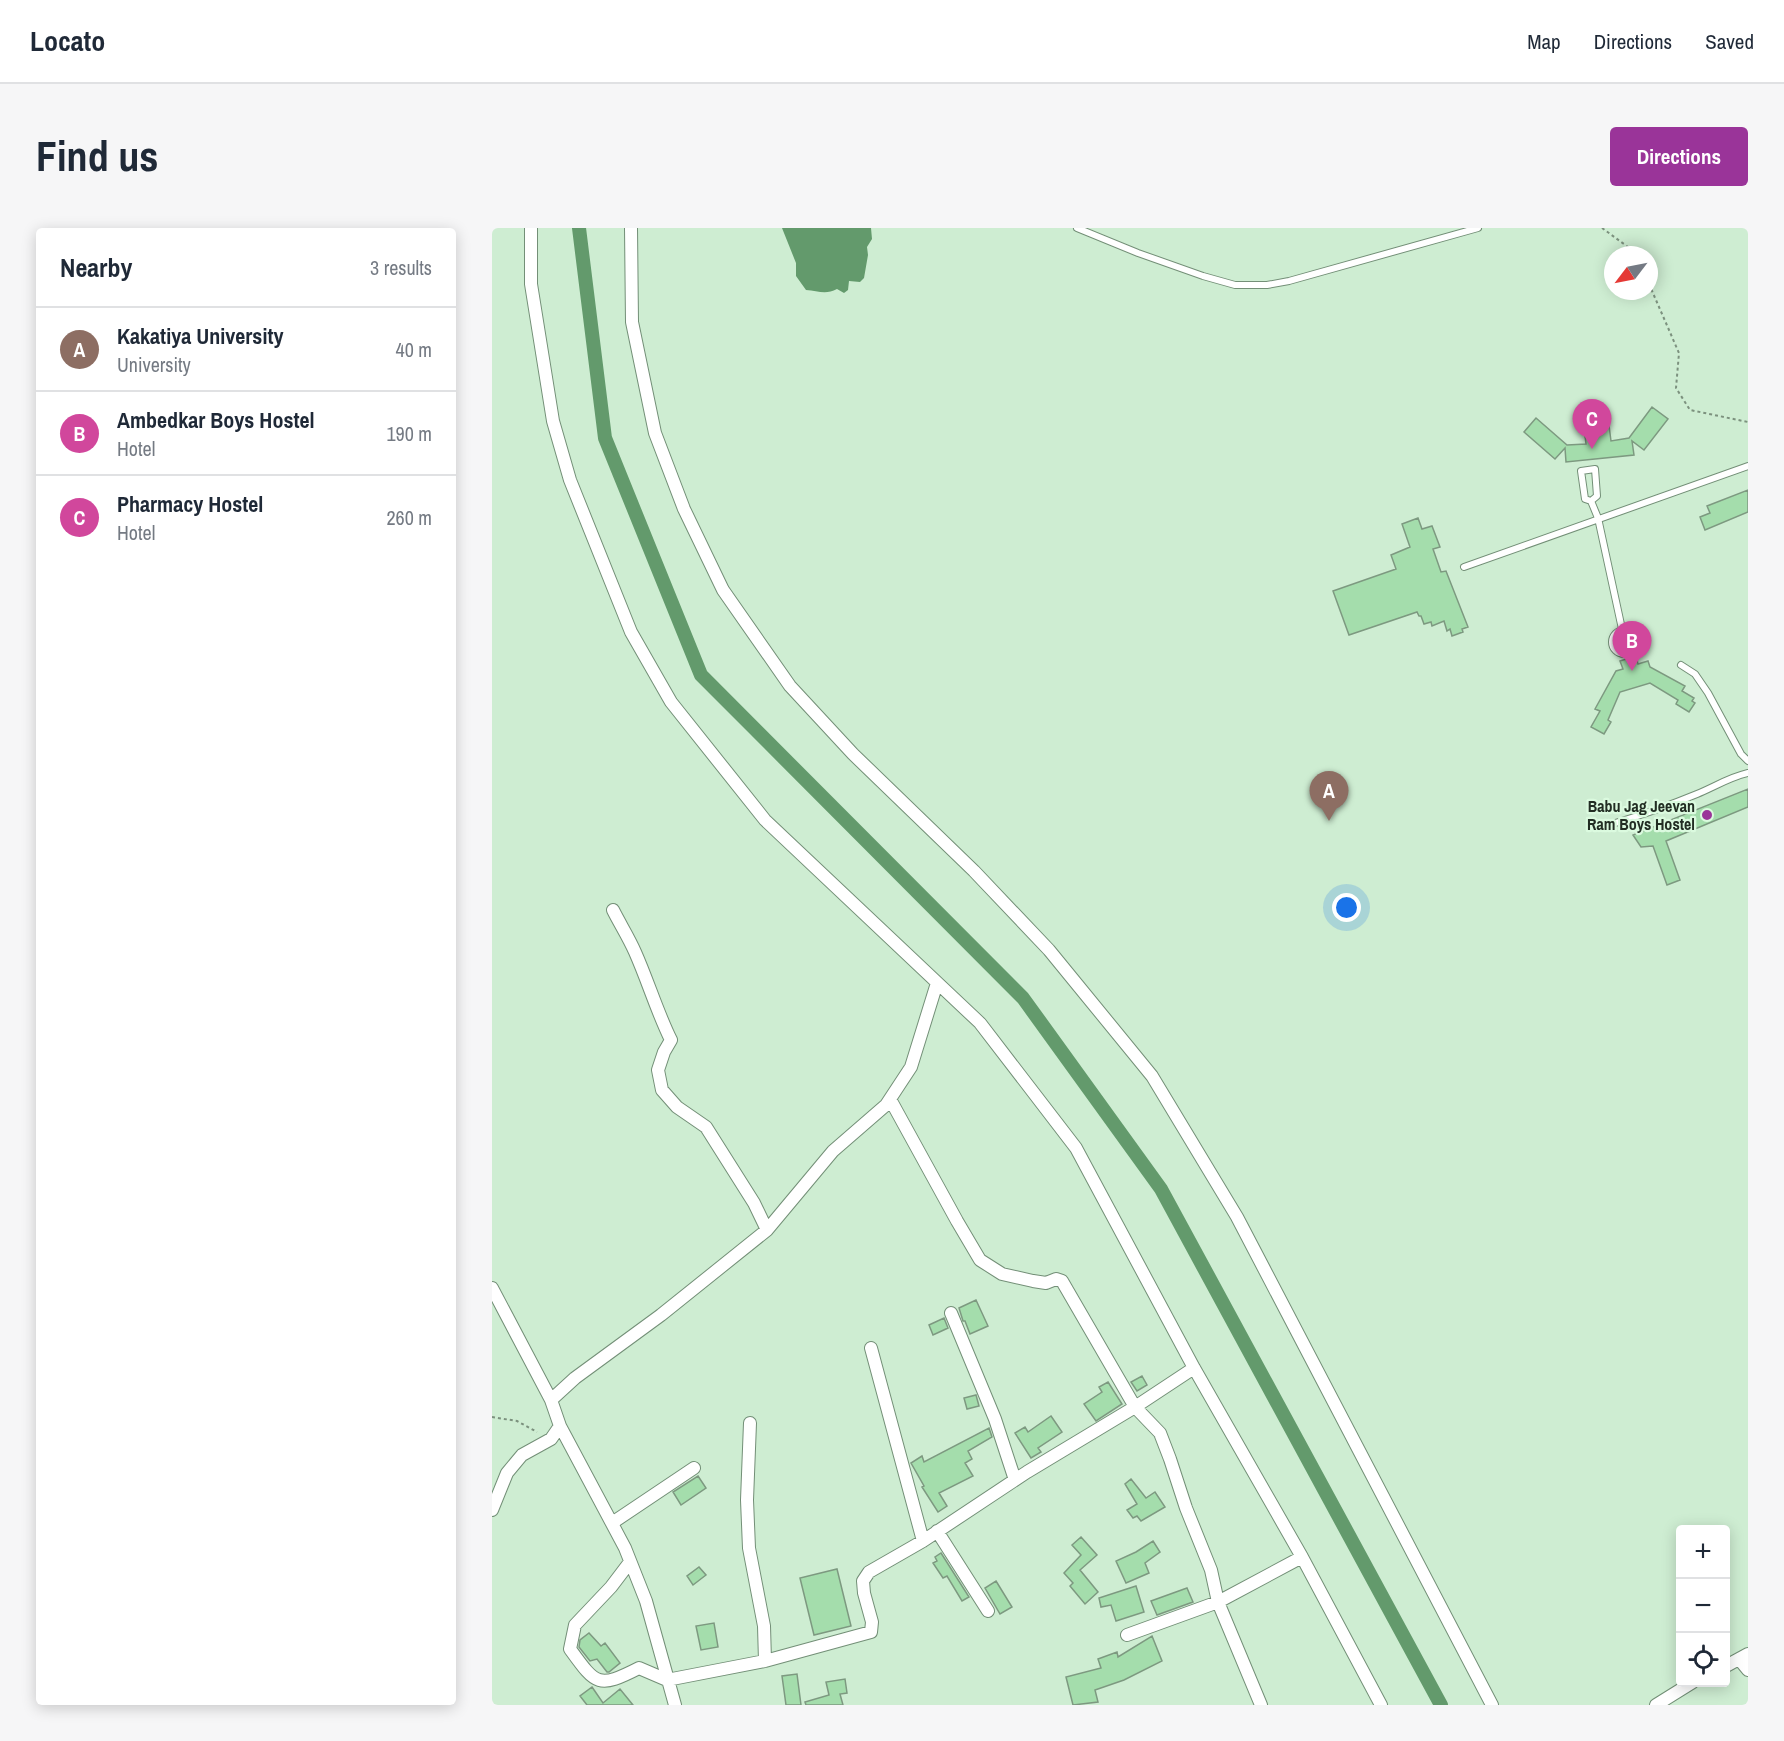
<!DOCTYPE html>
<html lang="en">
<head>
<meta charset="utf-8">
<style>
	body { margin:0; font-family:"Archivo Narrow",sans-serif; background:#f6f6f7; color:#1f2937 }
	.controls { position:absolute; right:18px; bottom:18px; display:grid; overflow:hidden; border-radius:6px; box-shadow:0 3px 15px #0003 }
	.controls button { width:54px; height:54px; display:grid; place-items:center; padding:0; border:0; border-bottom:2px solid #e0e1e3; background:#fff; color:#1f2937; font:30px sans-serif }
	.compass { position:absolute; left:1112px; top:18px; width:54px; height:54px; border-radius:50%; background:#fff; box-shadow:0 3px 15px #0003; rotate:238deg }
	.you { position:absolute; left:855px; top:680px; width:21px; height:21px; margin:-15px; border:4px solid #fff; border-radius:50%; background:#1a73e8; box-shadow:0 0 0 9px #1a73e833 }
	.badge { display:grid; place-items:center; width:39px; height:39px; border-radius:50%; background:#9a3499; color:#fff; font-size:20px; font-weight:700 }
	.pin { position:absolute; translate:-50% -50px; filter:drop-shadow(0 2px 3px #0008) }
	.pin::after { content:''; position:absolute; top:32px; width:21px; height:18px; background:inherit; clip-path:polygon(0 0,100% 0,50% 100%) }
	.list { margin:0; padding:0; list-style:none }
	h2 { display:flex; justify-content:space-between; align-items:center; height:78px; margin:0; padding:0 24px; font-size:26px }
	h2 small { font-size:20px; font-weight:400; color:#747a83 }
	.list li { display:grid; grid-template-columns:39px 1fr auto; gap:18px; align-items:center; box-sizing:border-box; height:84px; padding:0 24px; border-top:2px solid #e0e1e3 }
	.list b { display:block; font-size:22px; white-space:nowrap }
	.list p { margin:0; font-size:20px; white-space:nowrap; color:#747a83 }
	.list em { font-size:20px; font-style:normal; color:#747a83 }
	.icon { flex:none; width:33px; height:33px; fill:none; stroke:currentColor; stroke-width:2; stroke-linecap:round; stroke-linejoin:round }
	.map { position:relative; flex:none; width:1256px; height:1477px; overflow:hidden; border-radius:6px }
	header { display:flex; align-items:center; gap:36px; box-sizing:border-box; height:84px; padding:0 30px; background:#fff; border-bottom:2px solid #e0e1e3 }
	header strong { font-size:28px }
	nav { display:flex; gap:33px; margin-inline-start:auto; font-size:21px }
	.intro { display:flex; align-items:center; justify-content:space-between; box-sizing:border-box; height:144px; padding:0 36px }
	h1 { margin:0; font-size:42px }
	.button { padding:15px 27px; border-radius:6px; background:#9a3499; color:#fff; font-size:21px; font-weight:700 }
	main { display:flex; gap:36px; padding:0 36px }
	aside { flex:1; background:#fff; border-radius:6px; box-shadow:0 3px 15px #0003 }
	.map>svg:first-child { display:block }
	.water { fill:#639a6c }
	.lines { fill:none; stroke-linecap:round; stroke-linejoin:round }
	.canal { stroke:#639a6c; stroke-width:14 }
	.building { fill:#a4ddac; stroke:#7d9980; stroke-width:1.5 }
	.service-casing { stroke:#738f77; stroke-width:8 }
	.minor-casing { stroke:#738f77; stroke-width:14 }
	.path { stroke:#7c917e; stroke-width:2; stroke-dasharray:3 3; stroke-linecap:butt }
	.service { stroke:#fff; stroke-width:6 }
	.minor { stroke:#fff; stroke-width:12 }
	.poi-dot { fill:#9a3499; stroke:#dbfadf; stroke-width:2 }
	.labels { text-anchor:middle; stroke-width:4.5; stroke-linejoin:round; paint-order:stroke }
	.poi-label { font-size:16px; font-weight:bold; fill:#222d23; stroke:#dbfadf; text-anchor:end }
</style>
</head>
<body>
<header>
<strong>Locato</strong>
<nav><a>Map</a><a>Directions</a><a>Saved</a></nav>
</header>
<div class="intro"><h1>Find us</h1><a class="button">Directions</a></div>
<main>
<aside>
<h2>Nearby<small>3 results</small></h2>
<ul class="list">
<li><span class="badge" style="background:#8d6e63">A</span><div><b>Kakatiya University</b><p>University</p></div><em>40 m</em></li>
<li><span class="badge" style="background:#d1479c">B</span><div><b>Ambedkar Boys Hostel</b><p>Hotel</p></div><em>190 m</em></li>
<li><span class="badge" style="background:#d1479c">C</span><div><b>Pharmacy Hostel</b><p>Hotel</p></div><em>260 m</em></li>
</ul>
</aside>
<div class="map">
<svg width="1256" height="1477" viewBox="0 0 1256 1477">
	<rect width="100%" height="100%" fill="#ceedd2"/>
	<!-- water -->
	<path class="water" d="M290,0H379L380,11L375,19L376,27L372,50L368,54L357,53L356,62L352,65L345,61C334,67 326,63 314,62L304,48V35Z"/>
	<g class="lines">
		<!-- canal -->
		<path class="canal" d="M87,0L113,210L209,447L531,770L669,961L949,1477"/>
	</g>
	<!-- building -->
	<path class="building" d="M1160,179L1176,191L1152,222L1140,213L1142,227L1074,234L1073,220L1063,231L1032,204L1044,190L1075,217L1094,216L1091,192L1116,190L1119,213L1137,210Z
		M1256,262V284L1213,302L1208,289L1218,285L1215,278Z
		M926,290L930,301L940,298L948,319L941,321L949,344L954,343L976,399L970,401L971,404L960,408L958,401L955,403L952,393L940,398L939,394L932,396L929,388H927L925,384L857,407L841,363L904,341L899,327L918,319L910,296Z
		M1144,428L1146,436L1156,433L1158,439L1193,458L1190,463L1202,470L1200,473L1203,475L1197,484L1184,476L1186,472L1158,455L1128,464L1116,492L1119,494L1112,506L1099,499L1108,483L1103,481L1124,443L1131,441L1128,433Z
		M1256,561V579L1174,613L1188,652L1175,657L1161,618L1149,619L1141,607Z
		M484,1072L496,1098L478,1106L473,1093H471L467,1080Z
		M452,1090L456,1100L441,1107L437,1097Z
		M650,1148L655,1157L645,1163L639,1154Z
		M616,1154L630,1176L604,1193L592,1176L610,1164L607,1159Z
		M484,1167L487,1178L475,1181L472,1170Z
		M559,1188L570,1204L546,1220L549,1224L539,1230L523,1205L533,1199L536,1204Z
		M497,1200L500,1209L476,1223L480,1231L473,1235L481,1248L447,1265L455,1278L446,1284L430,1259L432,1258L419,1235L430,1228L432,1234Z
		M206,1248L214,1260L189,1277L181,1264Z
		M639,1251L654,1270L663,1264L673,1279L649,1293L645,1288L641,1290L635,1282L645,1276L633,1256Z
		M589,1309L605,1327L588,1342L606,1364L593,1376L578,1358L581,1355L572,1345L589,1327L580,1317Z
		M661,1313L668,1324L653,1335L657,1345L634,1355L624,1333L644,1324Z
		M449,1325L477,1369L470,1373L455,1348L451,1350L441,1335L445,1333L443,1329Z
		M207,1339L214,1347L201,1357L195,1348Z
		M345,1341L359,1398L322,1407L308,1350Z
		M504,1353L520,1379L508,1386L493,1360Z
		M644,1358L652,1384L624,1393L619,1377L609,1379L607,1370Z
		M695,1360L701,1374L665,1387L659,1373Z
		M222,1395L226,1419L209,1422L204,1398Z
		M97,1405L109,1418L113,1415L128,1435L117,1444H115L105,1431L98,1433L87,1419L88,1412Z
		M660,1408L670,1433L632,1452L603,1462L606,1474L581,1477L574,1449L609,1440L606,1431L625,1424L626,1429Z
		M305,1446L309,1477H294L290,1448Z
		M353,1451L355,1465L348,1466L351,1477H314L313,1474L337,1467L334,1454Z
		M100,1459L111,1475L128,1461L141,1477H95L88,1468Z"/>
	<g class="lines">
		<!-- service casing -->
		<g class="service-casing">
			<path id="service" d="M585,0L646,25L711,48L743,57H775L797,53L986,0
				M1099,273L1093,271L1089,243L1103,241L1105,268L1099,273L1106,290L1130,401
				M972,339L1256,238
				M1120 414a12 12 0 1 1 24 0a12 12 0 1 1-24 0Z
				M1189,437L1203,446L1216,465L1249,526L1256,533
				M1117,597C1147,588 1176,578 1205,566C1222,559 1238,549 1256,545"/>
		</g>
		<!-- minor casing -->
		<g class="minor-casing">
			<path id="minor" d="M39,0V56L61,193L78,252L139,404L179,474L273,592L488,795L584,920L702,1140L810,1329L889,1477
				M139,0L140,94L163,205L192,281L231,362L298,458L361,526L482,643L557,722L660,848L745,989L1000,1477
				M121,682C128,696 137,710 143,724C156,753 165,784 179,812L172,824L166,842L170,862L185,879L214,899L262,975L275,1002
				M398,871L465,993L488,1032L510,1046L541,1053L554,1055L564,1051L570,1053L643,1179L668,1205L678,1231L694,1280L719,1342L726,1374L769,1477
				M0,1060L59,1172L68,1198L133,1320L154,1373L183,1477
				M459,1085L503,1191L523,1252
				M379,1120L431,1313
				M59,1172L83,1150L169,1087L275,1002L341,923L394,877L419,839L445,755
				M258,1195L255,1272L257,1320L272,1398L273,1433
				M0,1282L15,1245L30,1227L59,1211L68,1198
				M120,1295L202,1240
				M445,1303L496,1383
				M138,1334L119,1359L83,1397L78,1421C104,1457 106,1461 147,1440L175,1452L273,1433L379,1404L380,1394L372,1365L371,1353L377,1344L431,1313L535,1244L643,1179L702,1140
				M635,1407L726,1374L810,1329
				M1247,1431L1256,1442
				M1234,1438L1256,1426
				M1164,1477L1201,1454"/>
		</g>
		<!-- path -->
		<path class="path" d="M1110,0L1136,19L1141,27
			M1157,56L1187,125L1184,160L1198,182L1256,194
			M0,1189L25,1193L45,1204"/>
		<!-- service -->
		<use href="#service" class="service"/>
		<!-- minor -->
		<use href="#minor" class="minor"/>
	</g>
	<!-- markers -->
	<circle class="poi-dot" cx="1215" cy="587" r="6"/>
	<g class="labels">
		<!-- poi labels -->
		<g class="poi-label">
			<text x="1203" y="584">Babu Jag Jeevan<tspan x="1203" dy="18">Ram Boys Hostel</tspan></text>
		</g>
	</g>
</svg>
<div class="controls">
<button>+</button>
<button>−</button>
<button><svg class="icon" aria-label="locate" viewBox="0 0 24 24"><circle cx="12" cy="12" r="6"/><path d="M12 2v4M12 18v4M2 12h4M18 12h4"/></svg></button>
</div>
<svg class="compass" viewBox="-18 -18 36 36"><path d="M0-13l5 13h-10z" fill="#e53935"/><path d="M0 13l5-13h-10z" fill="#747a83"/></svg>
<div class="you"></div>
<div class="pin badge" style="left:837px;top:593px;background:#8d6e63">A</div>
<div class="pin badge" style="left:1140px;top:443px;background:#d1479c">B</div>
<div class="pin badge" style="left:1100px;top:221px;background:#d1479c">C</div>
</div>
</main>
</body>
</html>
